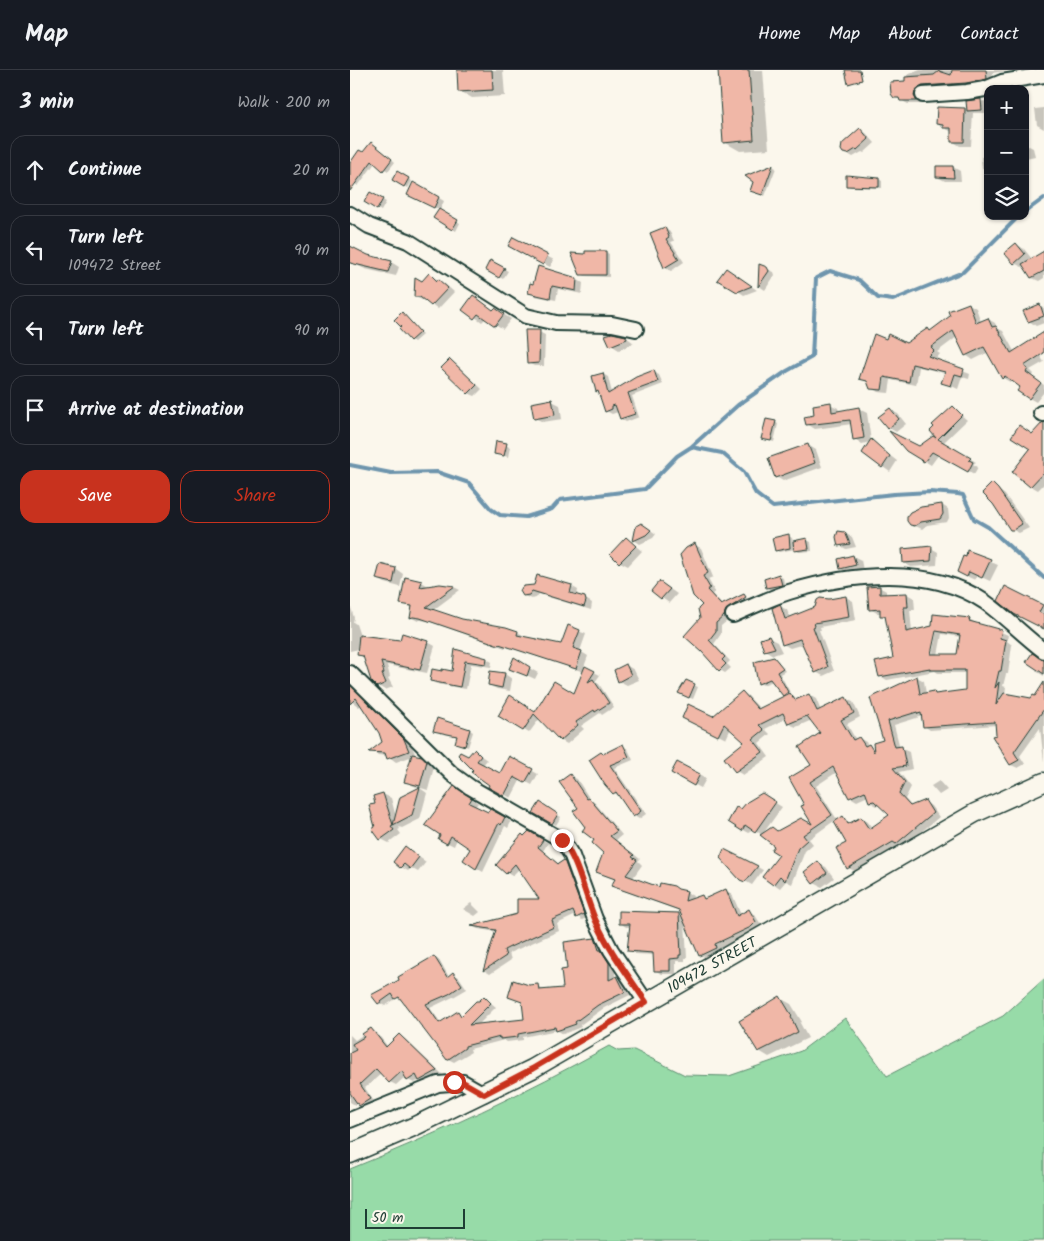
<!DOCTYPE html>
<html lang="en">
<head>
<meta charset="utf-8">
<style>
	body { margin:0; font-family:Kalam,sans-serif; background:#20242c; color:#f1f3f6 }
	.controls { position:absolute; right:15px; top:15px; display:grid; overflow:hidden; border-radius:10px; box-shadow:0 1px 4px #0004 }
	.controls button { width:45px; height:45px; display:grid; place-items:center; padding:0; border:0; border-bottom:1px solid #363941; background:#171b24; color:#f1f3f6; font:25px sans-serif }
	.scale { position:absolute; left:15px; bottom:12px; width:100px; box-sizing:border-box; padding-left:5px; border:2px solid #1f3d34; border-top:0; font-size:14px; line-height:18px; white-space:nowrap; color:#1f3d34; -webkit-text-stroke:4px #fbf7ec; paint-order:stroke }
	.stop { position:absolute; width:15px; height:15px; margin:-11px; border:4px solid #c8321e; border-radius:50%; background:#fff }
	.stop.end { background:#c8321e; border-color:#fff; box-shadow:0 1px 5px #0008 }
	.list { margin:0; padding:0; list-style:none }
	h2 { display:flex; justify-content:space-between; align-items:center; height:65px; margin:0; padding:0 20px; font-size:21px }
	h2 small { font-size:16px; font-weight:400; color:#9ea1a6 }
	.list li { display:grid; grid-template-columns:32px 1fr auto; gap:15px; align-items:center; box-sizing:border-box; height:70px; margin:0 10px 10px; padding:0 10px; border:1px solid #363941; border-radius:15px }
	.list b { display:block; font-size:19px; white-space:nowrap }
	.list p { margin:0; font-size:16px; white-space:nowrap; color:#9ea1a6 }
	.list em { font-size:16px; font-style:normal; color:#9ea1a6 }
	.actions { display:flex; gap:10px; padding:15px 20px }
	.actions a { flex:1; padding:11px 0; border:1px solid #c8321e; border-radius:15px; text-align:center; font-size:18px; color:#c8321e }
	.actions .main { background:#c8321e; color:#fff }
	.icon { flex:none; width:28px; height:28px; fill:none; stroke:currentColor; stroke-width:2; stroke-linecap:round; stroke-linejoin:round }
	.map { position:relative; flex:none; width:694px; height:1171px; overflow:hidden }
	header { display:flex; align-items:center; gap:30px; box-sizing:border-box; height:70px; padding:0 25px; background:#171b24; border-bottom:1px solid #363941 }
	header strong { font-size:24px }
	nav { display:flex; gap:28px; margin-inline-start:auto; font-size:18px }
	main { display:flex }
	aside { flex:1; background:#171b24 }
	.map>svg:first-child { display:block }
	.green { fill:#97dba8; stroke:#5b8c6e }
	.shadow { fill:#0003; fill-rule:evenodd }
	.lines { fill:none; stroke-linecap:round; stroke-linejoin:round }
	.stream { stroke:#6e95ad; stroke-width:4 }
	.building { fill:#f0b7a7; stroke:#1f3d34; fill-rule:evenodd }
	.minor-casing { stroke:#1f3d34; stroke-width:18 }
	.tertiary-casing { stroke:#1f3d34; stroke-width:21 }
	.minor { stroke:#fbf7ec; stroke-width:14 }
	.tertiary { stroke:#fbf7ec; stroke-width:18 }
	.route { stroke:#c8321e; stroke-width:6 }
	.labels { text-anchor:middle; stroke-width:4; stroke-linejoin:round; paint-order:stroke }
	.street-label { font-size:15px; fill:#1f3d34; stroke:#fbf7ec }
</style>
</head>
<body>
<header>
<strong>Map</strong>
<nav><a>Home</a><a>Map</a><a>About</a><a>Contact</a></nav>
</header>
<main>
<aside>
<h2>3 min<small>Walk · 200 m</small></h2>
<ul class="list">
<li><svg class="icon" aria-label="ahead" viewBox="0 0 24 24"><path d="M12 20V5M6 11l6-6 6 6"/></svg><div><b>Continue</b></div><em>20 m</em></li>
<li><svg class="icon" aria-label="left" viewBox="0 0 24 24"><path d="M17 20v-9H6M10 6l-5 5 5 5"/></svg><div><b>Turn left</b><p>109472 Street</p></div><em>90 m</em></li>
<li><svg class="icon" aria-label="left" viewBox="0 0 24 24"><path d="M17 20v-9H6M10 6l-5 5 5 5"/></svg><div><b>Turn left</b></div><em>90 m</em></li>
<li><svg class="icon" aria-label="arrive" viewBox="0 0 24 24"><path d="M6 21V4h12l-3 4 3 4H6"/></svg><div><b>Arrive at destination</b></div></li>
</ul>
<div class="actions"><a class="main">Save</a><a>Share</a></div>
</aside>
<div class="map">
<svg width="694" height="1171" viewBox="0 0 694 1171">
	<rect width="100%" height="100%" fill="#fbf7ec"/>
	<filter id="ink" filterUnits="userSpaceOnUse"><feTurbulence type="fractalNoise" baseFrequency=".02" numOctaves="2"/><feDisplacementMap in="SourceGraphic" scale="10" xChannelSelector="R" yChannelSelector="G"/><feConvolveMatrix kernelMatrix="1 2 1 2 8 2 1 2 1" color-interpolation-filters="sRGB"/></filter>
	<g filter="url(#ink)">
		<!-- green -->
		<path class="green" d="M694,909V1171H0V1099C89,1063 175,1023 259,976L268,981L284,980L335,1005L379,1006L451,981L495,948L537,1006L653,946Z"/>
		<!-- shadow -->
		<path class="shadow" d="M108,0H153L155,26L122,28L110,21Z
			M369,0H413L419,79L390,81L374,72Z
			M570,0H664L642,3L643,12L641,13L579,17L570,30L572,34H558L545,27L556,12L557,5Z
			M638,31V43H623L621,76H610L602,71V62L587,54L588,38L615,39L618,41V32Z
			M694,38V59L687,55L685,39Z
			M510,60L516,63L525,73L514,83L512,82L503,87L496,83Z
			M25,75L45,92L38,101L25,93L8,116L0,110V97Z
			M679,76L683,78L685,86L676,88L675,77Z
			M638,86V101L632,98L631,87Z
			M423,96L426,98L415,126L405,122Z
			M603,97L610,101L611,111H595L587,107Z
			M47,103L62,111L58,118L43,109Z
			M529,109L532,111V118L501,117L497,115Z
			M64,113L94,131L90,140L64,128Z
			M21,123L36,132L31,141L16,132Z
			M90,141L110,153L106,161L85,148Z
			M314,158L320,162L324,171L321,172L334,192L321,201L315,198L301,163Z
			M164,169L204,190L200,197L166,179Z
			M666,174L674,179L682,189L694,182V208L689,211L682,208L674,196L672,197L664,193Z
			M0,178L18,186L41,192L49,197L46,206L15,199L0,192Z
			M256,182L259,184V207L235,206L231,204L237,186Z
			M141,192L158,201L153,209L136,200Z
			M410,196L424,202L425,205L415,220L409,216Z
			M382,203L407,220L394,225L388,221Z
			M79,205L95,214L104,222L88,239L76,230H72L65,227L72,212Z
			M226,209L233,213L232,224L208,219L206,230L185,226L179,222Z
			M619,234L626,238L631,252L638,249L645,253L647,258L653,261L665,283L685,278L694,292L680,300L684,304L682,307L694,315V322L686,332L679,328L672,317L662,310L660,312L653,308L639,282L623,290L616,285L607,267L587,282L590,284L585,290L620,304L619,309L612,307L608,319L593,312L595,303L569,297L566,315L541,310L539,323L528,322L521,318L519,313L510,308L536,270L556,275L578,259L581,261Z
			M690,236L694,238V253L686,256L679,251Z
			M114,239L144,241L153,244L161,249L153,259L136,248L132,252Z
			M52,243L72,265L64,272L61,270L53,257Z
			M189,262L195,265L194,296H184L178,293Z
			M276,267L284,273L269,280L261,275Z
			M100,291L106,294L132,319L125,326L118,323Z
			M304,302L309,305L313,314L282,326L289,347L276,352L271,349L268,342L262,344L256,341L250,323L247,321L253,304L258,307L262,323Z
			M202,331L210,335L212,349L193,352L185,348Z
			M480,334L488,338L489,342L509,339L517,343L521,371L547,391L540,402L513,383L520,372L512,374L505,369L502,354L465,359L457,354Z
			M603,338L617,350L593,373L626,392L623,394L628,397L624,404L589,384L581,395L557,380L592,371L582,361Z
			M540,340L548,344L556,354L546,362L539,358Z
			M425,352L428,354L424,372L412,368Z
			M694,357V414L688,420L681,416L675,384L682,379V365Z
			M147,373L160,377L158,387L145,383Z
			M458,375L466,380L472,397L433,411L426,407Z
			M642,415L655,425L679,458L669,463L661,459Z
			M592,435L598,439L599,448L597,452L577,455L572,459L561,454Z
			M294,455L306,464L303,468L290,474L284,470Z
			M494,463L502,467L506,477L496,479L489,475Z
			M439,466L442,468L443,472L457,470L461,472L462,481L449,482L445,479L429,482L426,480Z
			M277,469L292,481L278,496L270,492Z
			M345,475L351,478L363,507L358,509L365,522L362,524L373,536L394,526L401,531L371,556V564L364,574L380,591L377,594L381,598L375,603L370,600L353,581L352,549L354,535Z
			M581,478L588,482L587,495L561,497L554,493Z
			M618,482L648,495L640,511L627,505L625,510L616,506Z
			M503,486L511,490L513,500L499,503L491,499Z
			M46,499L53,504L50,517L35,513L28,509Z
			M429,506L433,508L435,517L421,520L417,518Z
			M56,508L72,512L78,516L90,515L104,517L110,520L83,540L111,550L155,558L168,562L174,566V568L212,575L218,557L236,564L230,581L238,586L234,597L250,605L245,612L249,614L264,637L252,645L250,643L231,656L234,659L217,674L210,670L190,648L179,663L150,646L186,643L225,625L234,602L156,576L155,578L78,551L70,550L68,551L62,548L63,538L51,533Z
			M310,512L327,524L319,533L302,521Z
			M221,516L228,520L227,525L231,526L242,533L241,540L189,524L186,528L181,529L174,526L172,521Z
			M529,517L536,521V525L557,524L564,528L565,540H560L562,562L619,549L626,553L625,554L651,562L658,565L657,571L662,575L658,604H656L653,616L656,617L655,624L681,629H694V692L690,658L670,686L675,694L668,698L661,695L644,667L648,666L646,655L580,660L574,656L573,646L544,655L550,678L559,682L562,699L549,702L561,717L555,729L562,737L575,732L581,736L589,747L553,777L550,775L505,801L498,798L497,773L484,751L459,769L463,774L455,781L442,814L436,811L430,818L414,807L431,784L426,775L428,762L451,749L465,758L453,737L455,735L471,663L462,650L446,657L439,654L437,648L415,659L420,664L409,673L419,687L393,705L386,701L396,672L381,658L376,669L340,651L363,647L392,622L398,626L410,639L436,626L423,611L413,615L409,613L424,588L428,591L435,601L430,604L441,624L440,625L448,630L459,625L466,629L471,641L496,629L503,632L510,647L497,654L506,670L509,668L516,672L518,676L525,679L535,671L521,629L567,607L574,611L576,624L584,623L588,625L616,622V603H588L585,601L537,610L530,606L545,589L536,548L532,546L531,543H527L520,539ZM585,560H587L581,590H579ZM592,564L611,567L608,585H588ZM487,702L500,727L507,731L518,726L520,732L527,736L530,735L541,745L522,758L518,752L511,748L501,754L493,748L488,751L466,716Z
			M656,518L694,537V558Z
			M496,527L503,531L506,550L470,557L471,560H469L484,601L473,606L466,602L454,574L440,578L433,574L430,536L437,540L440,548Z
			M0,534L4,548L3,552L6,554L10,566L51,571L78,572L85,576L77,603L37,595L40,607L38,608L43,617L35,620L28,616L15,588L8,584L9,579L0,581Z
			M419,568L427,572L432,582L423,585L415,580Z
			M106,580L137,589L142,592L141,597L121,594L116,619L87,614L81,611L103,602Z
			M164,589L188,603L185,609L161,598Z
			M694,591V606L686,601Z
			M276,595L284,600L289,610L277,615L269,611Z
			M155,604L162,609L160,621L147,619L139,615Z
			M336,612L348,617L343,629L333,625Z
			M0,616L6,620L61,674L66,686L80,692L84,697L78,720L64,716L56,712L63,686L46,692L38,686L28,685L21,681L34,672L30,663L12,634L9,637L0,630Z
			M120,660L123,662L118,677L110,674L108,667L88,662Z
			M273,676L278,679L283,690L264,698L296,744L289,749L284,746L270,726L264,723L254,685Z
			M124,681L137,690L132,696L150,705L160,688L188,704L182,715L171,709L161,728L139,716L140,714L125,699L118,688Z
			M327,693L356,709L351,718L322,703Z
			M220,706L227,709L241,731L245,733L272,765L266,770L290,789L288,791L292,795L282,809L310,819L336,822L343,826L342,830L352,827L356,829L375,820L382,824L391,845L399,841L405,845L412,856L371,878L372,881L357,888L350,885L335,851L337,888H335V891H326V904H312L306,901L305,885L285,884L279,880L281,857H276L270,853L328,844L333,846L330,841L269,819L266,810L254,805L255,782L237,757Z
			M589,711L597,720L589,725L581,716Z
			M70,718L77,723L70,749L52,758L49,757L50,759L48,760L51,764L39,773L31,769L26,757V735L24,727L33,724L41,728L46,747L52,728Z
			M110,721L128,733L125,737L139,744L141,740L161,752L158,758L155,756L133,802L114,790L122,779L107,769L104,776L96,772Z
			M412,725L432,737L412,765L402,758L399,763L379,752Z
			M190,734L211,747L206,755L185,742Z
			M179,763L198,773L193,781L209,794L214,791L220,795L239,847L232,850L226,845L207,854L209,861L159,883L161,890L140,904L135,901L147,862L128,859L124,857L168,845L191,830L169,799L162,806L157,803L175,767Z
			M55,777L76,792L68,802L61,798L58,801L51,797Z
			M375,780L413,800L402,815L391,809Z
			M468,793L476,797L484,808L472,817L464,813Z
			M121,833L130,842L125,846L113,839Z
			M244,869L250,872L255,884L265,897V908H267L272,911L280,925L254,938L230,955L231,957L213,964L207,960L173,967V970L157,972L154,970L120,979L121,982L104,992L98,989L53,931L47,928L35,936L29,933L51,910L84,887L90,891L99,907L103,904L109,907L117,919L105,926L80,938L91,953L108,943L113,946L134,927L146,937L128,955L175,950L174,933L159,926L179,916H188L194,921L215,919L219,900Z
			M430,928L441,934L452,952L450,953L458,968L419,987L409,981Z
			M21,959L27,963L38,977L49,965L55,969L92,1004L76,1013L70,1010L64,1013L58,1010L56,1006L46,1015L40,1012L32,1003L15,1018L25,1033L16,1039L8,1032L5,1035L0,1032V965L5,970Z"/>
		<g class="lines">
			<!-- stream -->
			<path class="stream" d="M675,142L694,128
				M341,377L388,335L437,301L462,287L466,208L480,201L509,210L528,228L543,230L613,202L669,146
				M0,395L41,403L87,402L119,413L141,439L150,445L176,447L202,439L210,430L295,419L327,386L341,377L372,383L394,402L406,424L423,437L544,424L580,422L608,424L613,425L624,449L638,457L694,508"/>
		</g>
		<!-- building -->
		<path class="building" d="M107,0H142L143,20L108,22Z
			M368,0H399L404,70L373,73Z
			M495,0H510L512,10L498,14Z
			M602,0H636L637,9L616,13L572,16L565,22L564,26L567,31H550L549,28H544L541,24L540,12L555,11V7L584,5L589,1L601,5Z
			M631,29L632,40L617,41L616,31Z
			M587,37L615,38L614,72H601V58H593V55L586,54Z
			M510,58L519,69L507,80L506,79L498,84L493,83L491,80L492,74Z
			M21,72L42,89L33,101L22,91L0,121V93L9,80L13,82Z
			M423,95L412,125L400,121L403,112L395,106Z
			M586,96H603L604,108L586,107Z
			M47,101L59,108L54,117L42,110Z
			M496,105L529,108V117L496,116Z
			M63,112L89,127L84,138L57,125Z
			M20,122L33,129L27,140L14,132Z
			M89,139L108,150L102,160L83,148Z
			M315,157L319,167L316,169L329,189L314,198L300,163Z
			M163,167L198,185L193,195L158,176Z
			M666,173L675,184L664,194L654,183Z
			M0,176L18,185L42,191L38,202L0,193Z
			M235,181H256V205H230L221,183L235,184Z
			M694,181V201L681,208L672,194Z
			M140,190L155,198L149,208L135,200Z
			M409,194L417,197L419,201L408,217Z
			M188,196L227,208L226,221L202,216L200,228L178,223L180,213L183,214Z
			M376,198L402,216L387,222L367,210Z
			M79,203L87,211L88,209L98,218L81,236L70,227H64L65,207L72,211Z
			M123,225L143,240L145,238L154,244L145,256L128,244L124,249L112,240Z
			M619,233L626,253L638,248L642,257L646,256L661,283L694,262V283L674,296L678,299L676,302L691,313L679,329L667,321L670,317L655,306L652,309L634,277L615,286L603,261L581,277L584,280L578,286L614,299L612,306L605,304L601,316L591,313L595,302L562,294L559,312L534,307L532,320L520,319L517,311L509,309L524,264L536,269L538,264L556,273L578,258L580,261L600,246L598,241Z
			M690,234L694,246L678,252L673,241Z
			M52,242L70,262L60,271L49,259L51,257L44,250Z
			M175,260H190L189,293L177,294Z
			M262,263L276,266L277,269L260,276L255,265Z
			M100,289L127,315L118,324L91,298Z
			M304,300L308,312L278,323L285,344L270,349L265,335L262,336V339L255,342L248,321L246,322L242,306L253,303L258,324L286,307Z
			M202,329L205,345L184,349L181,333Z
			M481,332L482,342L509,337L514,368L503,370L500,350L456,355L454,347L464,345L463,335Z
			M603,336L612,345L588,369L621,388L619,390L623,392L618,402L582,382L574,392L556,381L539,361L569,376L583,366L586,368L580,361L584,357L582,355Z
			M540,338L549,349L538,359L528,347Z
			M416,349L426,351L421,371L411,369Z
			M693,352L694,353V402L680,417L662,402L680,379L661,367L669,355L682,364Z
			M521,369L540,386L532,398L512,383Z
			M146,371L157,373L154,386L144,384Z
			M458,374L465,393L425,408L418,388Z
			M642,413L648,419L672,454L663,460H660L643,434L632,423Z
			M592,434L593,444L590,449L571,452L565,456L560,455L557,451V446L560,442L571,437Z
			M291,453L301,460L296,465L283,471L286,456Z
			M488,461L495,462L500,474L488,476L486,467Z
			M439,464L440,478L425,481L422,468Z
			M276,467L286,476L269,493L260,484Z
			M457,468L459,479L444,481L443,471Z
			M345,473L358,503L353,506L360,518L357,520L371,535L394,524L396,527L376,540L374,546L366,553V561L359,570L375,587L372,590L376,594L369,601L352,582L334,566L350,548L348,539L352,535L343,526L330,485L336,478Z
			M582,476L581,491L553,493L552,479Z
			M617,480L641,489L632,508L619,502L617,507L607,502L613,486L616,487Z
			M503,485L506,495L490,499L488,489Z
			M30,494L46,498L43,513L26,509Z
			M429,504L432,515L416,518L414,509Z
			M187,505L222,515L220,523L235,527L236,531L234,537L182,521L179,525L173,526L170,521L172,517L174,516L184,515Z
			M55,507L72,511L70,517L90,514L105,516L76,537L112,549L156,557L168,561L167,565L211,574L218,555L230,560L223,578L232,581L226,599L149,574V575L70,548L63,547L60,548L62,536L50,534Z
			M309,511L320,519L311,529L301,521Z
			M530,516V524L557,523L558,537H554L556,562L582,556L583,544L620,548L619,551L652,560L650,568L656,570L651,601H649L645,618L649,612L646,635L654,623L681,628L683,625L685,626L694,612V639L664,682L669,690L660,695L642,666L646,665L645,652L573,657L571,643L568,644L567,642L538,651L545,677L552,676L556,696L543,698L555,712L549,724L560,736L575,730L583,743L546,774L543,772L497,799L486,778L496,773L484,752L493,746L498,754L511,747L519,759L539,745L524,731L519,732L515,721L499,728L483,697L460,712L482,745L453,765L457,770L448,778L435,811L430,806L423,815L412,807L429,785L421,780L424,776L410,765L422,757L427,761L451,748L462,754L451,736L454,735L439,708L461,695L449,677L470,663L457,646L438,654L433,643L409,655L414,660L403,669L413,682L385,702L374,688L394,672L374,654L368,666L332,648L338,634L363,646L392,621L408,639L440,623L445,630L459,624L467,641L496,627L504,643L491,650L503,670L509,667L515,676L519,674L524,682L523,673L533,670L520,628L567,606L570,624L584,621L585,624L615,620V600H580V598L529,607L525,592L543,588L535,546H530V539L519,540L517,517ZM586,561L610,565L607,584H581Z
			M655,516L693,535L689,542L694,545V559L664,544L648,531Z
			M496,526L499,547L464,553L465,556L463,557L478,597L465,603L450,569L432,575L422,538L430,534L435,549L465,537L467,530L470,528L479,529Z
			M52,563L78,571L70,600L31,592L34,603L32,604L36,613L27,617L21,611L13,586L7,585L9,565L50,570Z
			M419,566L425,578L414,581L410,569Z
			M105,579L137,588L136,594L115,591L110,617L80,611L82,599L92,601V599L102,601Z
			M682,583L694,590V604L676,592Z
			M164,587L180,597L177,606L159,599Z
			M424,587L433,598L427,602L438,622L433,626L420,609L408,614L404,592Z
			M276,594L281,605L268,612L264,600Z
			M235,596L245,601L238,612L243,609L259,633L245,642L244,640L226,652L228,655L210,671L184,644L173,661L148,646L160,625L185,642L204,611L224,623Z
			M140,601L155,603L152,618L138,615Z
			M336,610L345,614L339,628L328,623Z
			M0,615L54,669L59,681L37,689L35,683L19,682L32,672L29,663L6,628L0,634Z
			M87,648L120,659L115,676L105,673L107,666L83,661Z
			M273,674L279,687L260,695L291,741L283,747L266,722L263,724L255,715L239,690L251,682L253,684Z
			M124,679L131,686L127,691L150,703L159,686L183,699L175,713L164,707L154,726L138,717L139,715L121,702L123,700L108,685L110,682L118,686Z
			M62,684L72,686L77,691L70,716L54,712Z
			M327,692L350,704L344,716L321,703Z
			M220,704L237,729L239,728L267,761L260,766L284,785L282,787L287,790L276,805L309,817L310,813L324,816L328,819L337,821L335,831L352,825L354,829L376,819L387,846L399,839L406,852L401,857L365,874L366,878L349,886L329,840L261,816L265,809L246,802L253,783L242,773L244,770L232,761L235,757L223,741L228,738L209,712Z
			M104,716L122,728L119,733L138,742L140,739L155,747L151,755L149,753L126,799L113,790L120,779L101,766L97,774L88,769L90,765L75,755Z
			M70,717L62,745L43,755L50,727Z
			M33,723L43,755L41,756L44,760L30,770L22,759L25,757L19,735L25,734L23,726Z
			M412,723L426,732L405,762L395,755L392,761L378,752L386,737L391,739L397,732Z
			M190,732L208,744L202,754L183,743Z
			M179,761L192,769L193,770L188,777L208,794L214,790L234,844L226,848L223,841L202,850L204,857L160,877L154,880L156,886L133,901L146,860L121,856L167,844V829H189L165,794L156,804L146,795L172,764L174,766Z
			M55,776L69,787L60,799L54,794L50,798L43,792Z
			M374,779L408,796L395,812L390,810L370,788Z
			M468,791L477,803L463,814L454,802Z
			M269,841L329,843L331,885H329V888L320,889V901H304L303,883L277,881L280,854H269Z
			M245,868L249,880H251L259,893V910L267,906L275,922L248,935L225,952L226,954L206,961L205,957L168,964V967L150,969V967L115,976V978L97,990L49,927L45,929L42,924L28,934L21,925L49,910L48,907L84,886L97,907L103,902L112,915L99,924L76,934L89,953L108,941L111,946L126,931H129L134,926L141,933L119,955L174,949L172,932L158,927L163,910L179,915L188,914L189,920L213,918L211,900L217,899L214,872Z
			M430,926L442,946L441,947L448,962L408,982L389,951Z
			M21,958L36,977L49,964L87,1001L69,1011L66,1005L57,1011L52,1001L39,1013L26,999L10,1014L20,1029L9,1036L0,1023V983L6,980L2,974L14,967L12,964Z"/>
		<g class="lines">
			<!-- minor casing -->
			<g class="minor-casing">
				<path id="minor" d="M573,25L617,22L635,19L652,12L694,5
					M0,144L19,156L58,171L176,246L206,253L262,254L286,259
					M691,343L694,344
					M383,545C401,537 420,528 439,522C500,503 580,495 635,532C656,547 674,566 694,581
					M0,603L102,704L120,717L212,770L222,786L245,849L261,880L296,932
					M0,1050L88,1014L113,1012L134,1024"/>
			</g>
			<!-- tertiary casing -->
			<g class="tertiary-casing">
				<path id="tertiary" d="M0,1084L63,1057L182,999L625,743L694,712"/>
			</g>
			<!-- minor -->
			<use href="#minor" class="minor"/>
			<!-- tertiary -->
			<use href="#tertiary" class="tertiary"/>
		</g>
	</g>
	<g class="lines" filter="url(#ink)">
		<!-- route -->
		<path class="route" d="M104,1012H113L134,1024L182,999L296,932C278,905 258,879 245,849C234,823 229,793 212,770"/>
	</g>
	<g class="labels">
		<!-- street labels -->
		<g class="street-label">
			<text transform="translate(362 895) rotate(-29)" y="5">109472 STREET</text>
		</g>
	</g>
</svg>
<div class="controls">
<button>+</button>
<button>−</button>
<button><svg class="icon" aria-label="layers" viewBox="0 0 24 24"><path d="M12 4l9 5-9 5-9-5zM3 14l9 5 9-5"/></svg></button>
</div>
<div class="scale">50 m</div>
<div class="stop" style="left:104px;top:1012px"></div>
<div class="stop end" style="left:212px;top:770px"></div>
</div>
</main>
</body>
</html>
